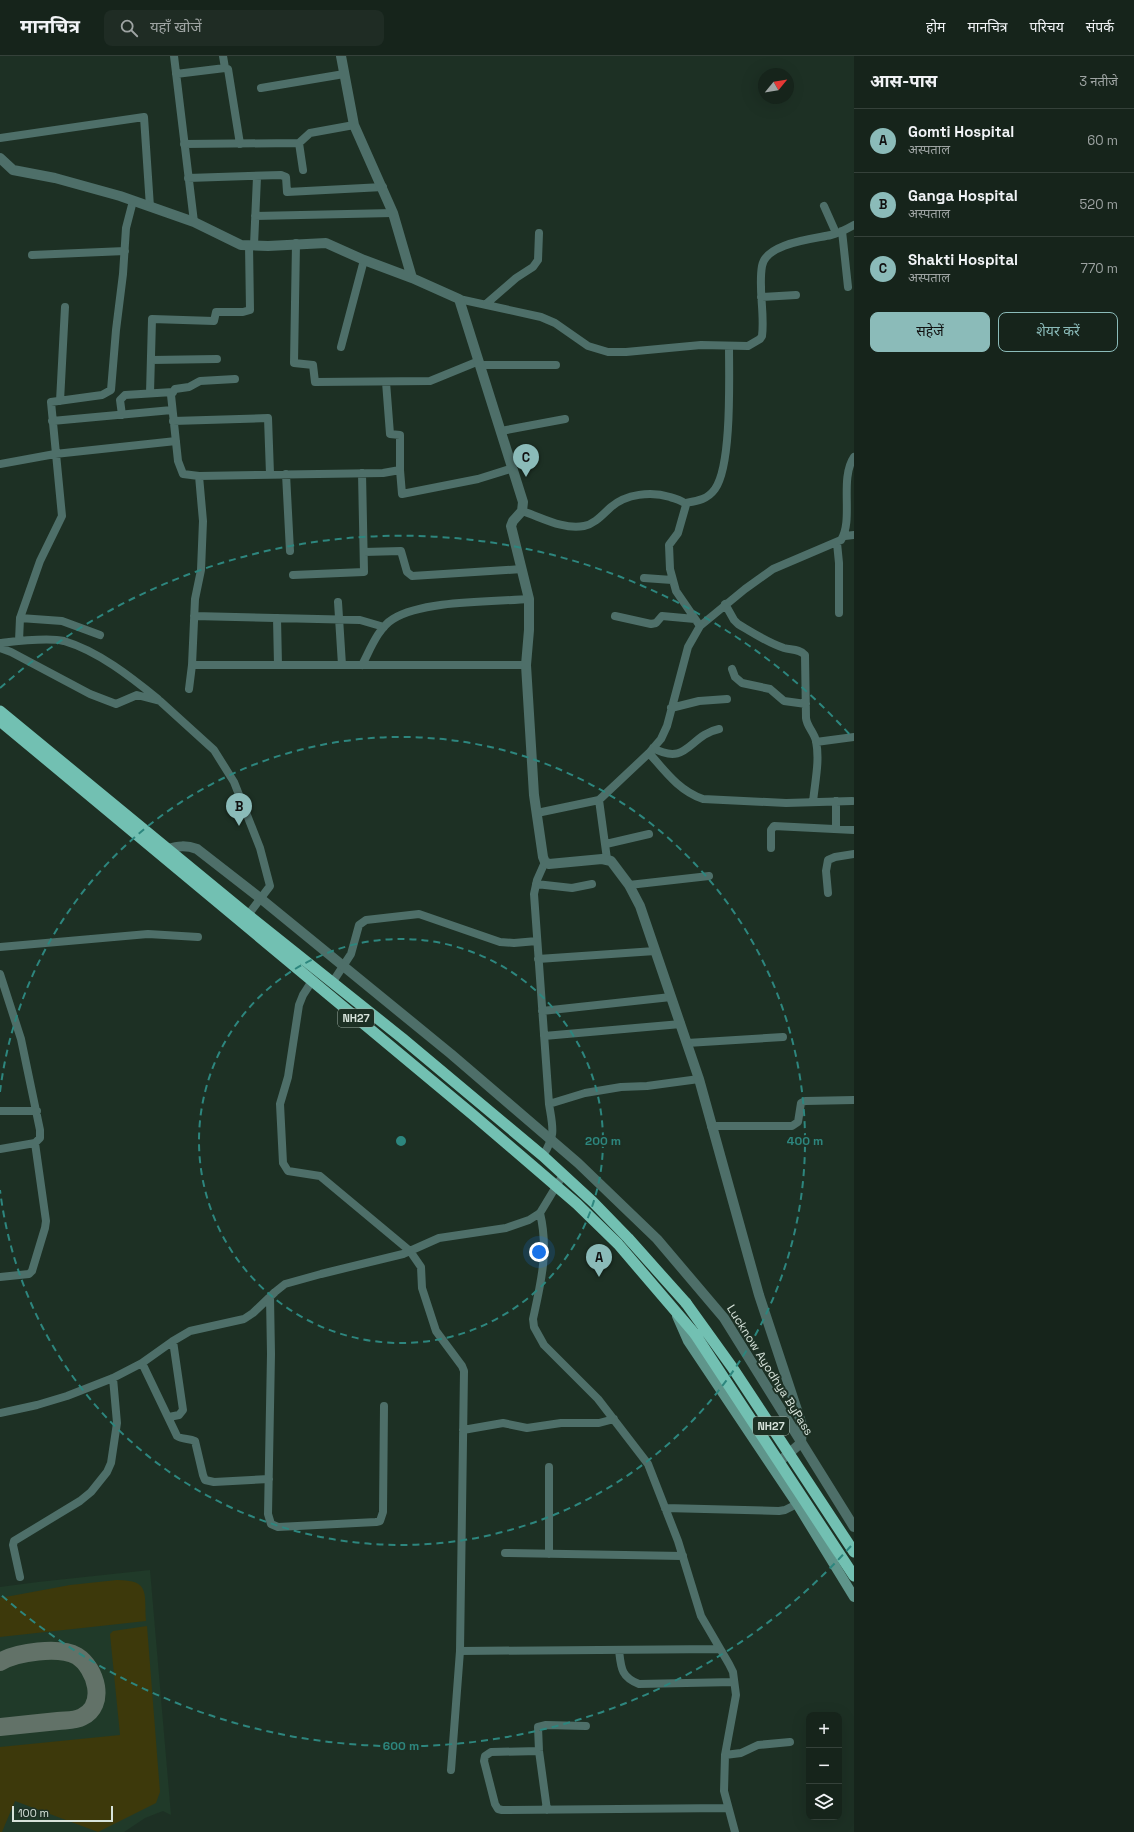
<!DOCTYPE html>
<html lang="hi">
<head>
<meta charset="utf-8">
<style>
	body { margin:0; font-family:"Space Grotesk","Noto Sans Devanagari",sans-serif; background:#1f2c24; color:#f1f3f6 }
	.controls { position:absolute; right:12px; bottom:12px; display:grid; overflow:hidden; border-radius:8px; box-shadow:0 4px 16px #0002 }
	.controls button { width:36px; height:36px; display:grid; place-items:center; padding:0; border:0; border-bottom:1px solid #35413a; background:#16241b; color:#f1f3f6; font:20px sans-serif }
	.compass { position:absolute; left:758px; top:12px; width:36px; height:36px; border-radius:50%; background:#16241b; box-shadow:0 4px 16px #0002; rotate:60deg }
	.scale { position:absolute; left:12px; bottom:10px; width:101px; box-sizing:border-box; padding-left:4px; border:2px solid #d7e3db; border-top:0; font-size:11px; line-height:14px; white-space:nowrap; color:#d7e3db; -webkit-text-stroke:3px #1d3024; paint-order:stroke }
	.you { position:absolute; left:539px; top:1196px; width:14px; height:14px; margin:-10px; border:3px solid #fff; border-radius:50%; background:#1a73e8; box-shadow:0 0 0 6px #1a73e833 }
	.badge { display:grid; place-items:center; width:26px; height:26px; border-radius:50%; background:#8bbbb9; color:#111; font-size:13px; font-weight:700 }
	.pin { position:absolute; translate:-50% -33px; filter:drop-shadow(0 1px 2px #0008) }
	.pin::after { content:''; position:absolute; top:21px; width:14px; height:12px; background:inherit; clip-path:polygon(0 0,100% 0,50% 100%) }
	.list { margin:0; padding:0; list-style:none }
	h2 { display:flex; justify-content:space-between; align-items:center; height:52px; margin:0; padding:0 16px; font-size:17px }
	h2 small { font-size:13px; font-weight:400; color:#9ea4a3 }
	.list li { display:grid; grid-template-columns:26px 1fr auto; gap:12px; align-items:center; box-sizing:border-box; height:64px; padding:0 16px; border-top:1px solid #35413a }
	.list b { display:block; font-size:15px; white-space:nowrap }
	.list p { margin:0; font-size:13px; white-space:nowrap; color:#9ea4a3 }
	.list em { font-size:13px; font-style:normal; color:#9ea4a3 }
	.actions { display:flex; gap:8px; padding:12px 16px }
	.actions a { flex:1; padding:9px 0; border:1px solid #8bbbb9; border-radius:8px; text-align:center; font-size:14px; color:#8bbbb9 }
	.actions .main { background:#8bbbb9; color:#111 }
	.icon { flex:none; width:22px; height:22px; fill:none; stroke:currentColor; stroke-width:2; stroke-linecap:round; stroke-linejoin:round }
	.map { position:relative; flex:none; width:854px; height:1776px; overflow:hidden }
	header { display:flex; align-items:center; gap:24px; box-sizing:border-box; height:56px; padding:0 20px; background:#16241b; border-bottom:1px solid #35413a }
	header strong { font-size:19px }
	nav { display:flex; gap:22px; margin-inline-start:auto; font-size:14px }
	.search { width:280px; height:36px; background:#1f2c24; display:flex; align-items:center; gap:10px; box-sizing:border-box; padding:0 14px; border-radius:8px; color:#9ea4a3; font-size:15px }
	main { display:flex }
	aside { flex:1; background:#16241b }
	.map>svg:first-child { display:block }
	.built { fill:#203a29 }
	.green { fill:#3d390b }
	.lines { fill:none; stroke-linecap:round; stroke-linejoin:round }
	.taxiway { stroke:#627268; stroke-width:18 }
	.minor { stroke:#4e6f69; stroke-width:8 }
	.tertiary { stroke:#4e6f69; stroke-width:10 }
	.secondary { stroke:#5f958b; stroke-width:10 }
	.trunk { stroke:#72c0b2; stroke-width:11 }
	.trunk-bridge { stroke:#72c0b2; stroke-width:11 }
	.ring { fill:none; stroke:#2d867e; stroke-width:2; stroke-dasharray:7 5 }
	.labels { text-anchor:middle; stroke-width:4; stroke-linejoin:round; paint-order:stroke }
	.shield { fill:#1d3024; stroke:#9fada4; stroke-width:1 }
	.shield-label { font-size:11px; font-weight:bold; fill:#d7e3db }
	.street-label { font-size:12px; fill:#d7e3db; stroke:#1d3024 }
	.centre { fill:#2d867e; stroke:#1d3024; stroke-width:2 }
	.ring-label { font-size:12px; text-anchor:middle; font-weight:bold; fill:#2d867e; stroke:#1d3024; stroke-width:4; stroke-linejoin:round; paint-order:stroke }
</style>
</head>
<body>
<header>
<strong>मानचित्र</strong>
<div class="search"><svg class="icon" aria-label="search" viewBox="0 0 24 24"><circle cx="10" cy="10" r="6"/><path d="M15 15l6 6"/></svg>यहाँ खोजें</div>
<nav><a>होम</a><a>मानचित्र</a><a>परिचय</a><a>संपर्क</a></nav>
</header>
<main>
<div class="map">
<svg width="854" height="1776" viewBox="0 0 854 1776">
	<rect width="100%" height="100%" fill="#1d3024"/>
	<!-- built -->
	<path class="built" d="M150,1514L171,1759L163,1755L145,1762L124,1776H0V1531L38,1526Z"/>
	<!-- green -->
	<path class="green" d="M117,1524C151,1524 144,1538 146,1565L0,1581V1542L70,1529Z
		M147,1570L160,1736L156,1747L98,1776L15,1745L2,1776H0V1691L120,1679L110,1578L113,1575Z"/>
	<g class="lines">
		<!-- taxiway -->
		<path class="taxiway" d="M0,1606C17,1596 59,1590 77,1600C96,1612 107,1649 82,1661C75,1665 66,1664 58,1665C39,1667 19,1669 0,1671"/>
		<!-- minor -->
		<path class="minor" d="M174,0L194,166
			M225,12L228,13L240,88
			M176,18L225,12L223,0
			M261,32L344,18
			M0,82L144,61L150,151
			M299,87L303,114
			M184,88L299,87L310,77L354,69
			M188,122L281,119L286,121L287,136L383,131
			M824,150L836,177
			M255,160L393,157
			M842,175L848,231
			M296,187L294,307L313,309L315,326L430,325L479,305
			M254,189L257,121
			M32,199L125,195
			M761,241L796,239
			M459,243L541,261L555,267L588,290L608,296H626L701,289L748,290L760,283L762,280C765,257 758,233 762,210C766,187 813,183 831,179C840,177 847,173 854,169
			M486,248L516,222L533,211L538,204L539,177
			M341,291L364,204
			M151,304L217,303
			M481,309H556
			M386,326L390,378L400,379V414
			M150,337L152,263L214,265L216,256H243L250,254L249,189
			M60,345L65,251
			M122,359L120,344L125,339L173,336
			M52,365L172,354
			M173,365L268,362L270,418
			M501,375L565,363
			M0,408L55,398L176,385
			M286,418L290,495
			M199,420L383,417L400,414L402,438L478,423L513,412
			M685,447C697,445 707,444 715,433C732,409 729,322 729,290
			M522,455C541,461 563,474 584,470C595,468 603,458 611,451C626,438 651,435 670,441C675,443 683,444 686,449L678,477L669,489L670,513L676,535L700,570
			M845,480L854,479
			M837,487L839,507V557
			M364,496L401,495L407,516L412,520L522,513
			M293,519L364,516L362,417
			M644,522L672,524
			M338,546L342,609
			M725,548L734,564L738,568C753,577 768,587 784,592C791,594 800,593 805,599L806,662C807,671 814,676 816,685C820,705 815,725 813,746
			M194,560L360,564L384,571
			M615,560L651,568L656,567L662,560L695,563
			M20,562L62,565L100,579
			M277,562L278,609
			M19,585L20,562L40,505L62,460L51,346L102,339L111,334L116,274L123,218L126,172L133,145
			M0,587C17,585 48,581 64,585C98,595 131,621 158,643
			M0,592L11,596L90,638L116,648L137,639L160,645L214,694L234,726L260,792L270,830L248,859
			M192,609H526
			M362,609C370,594 378,572 393,563C424,544 492,546 529,543
			M732,613L735,621L742,627L770,633L784,645L806,648
			M189,633L192,609L195,543L201,514L203,465L199,420L183,418L178,405L171,339L175,333L189,331L200,325L235,323
			M671,652L699,645L727,643
			M816,686L854,681
			M653,692C688,711 689,679 719,673
			M649,697C665,715 679,735 703,743L786,747L852,745
			M599,744L607,803
			M537,757L599,744L649,697L661,683L667,670L688,591L700,570L745,533L773,513L841,484C854,464 839,423 854,401
			M836,772V745
			M606,788L649,778
			M771,792V774L774,770L854,774
			M536,828L572,832L592,828
			M629,829L709,820
			M828,837L826,815L828,804L835,801L854,798
			M0,891L148,878L198,881
			M538,903L655,895
			M0,918L21,983L40,1074V1082L35,1087L0,1093
			M312,925L303,939L299,949L288,1021L280,1048L283,1107L288,1115L320,1120L410,1195L421,1211L422,1232L436,1275L462,1310L464,1315L460,1595L451,1714
			M332,927L351,898L359,869L366,864L419,858L500,886L514,887L537,885
			M542,955L671,941
			M544,980L681,968
			M687,987L783,981
			M549,1048L585,1037L621,1031L647,1030L699,1023
			M0,1055H37
			M711,1070H792L798,1066L801,1047L805,1045L854,1044
			M543,1100C556,1078 553,1073 549,1048L534,838L537,824L545,806
			M540,1157C549,1195 541,1226 533,1263L534,1271L544,1289L598,1343L648,1408L678,1485L701,1560L729,1608L733,1616L736,1639L725,1699L724,1735L735,1776
			M0,1221L29,1218L32,1215L45,1172L46,1165L35,1087
			M270,1241L271,1298L268,1458L271,1468L278,1471L376,1466L380,1465L383,1456L384,1350
			M142,1307L177,1380C183,1384 189,1382 195,1385L203,1419L205,1424L214,1426L269,1423
			M0,1357L37,1349L67,1340L113,1322L142,1307L173,1285L190,1275L244,1263L253,1257L275,1236L285,1228L321,1218L403,1198L439,1182L506,1172L529,1164L540,1157L563,1119
			M169,1361L179,1359L183,1354L173,1285
			M463,1374L503,1367L527,1372L561,1367H599L614,1363
			M665,1452L779,1455L785,1454L797,1448
			M505,1497L683,1500
			M549,1498V1411
			M20,1521L13,1489L14,1485L80,1445L91,1436L107,1416L111,1407L117,1367L113,1322
			M619,1594C621,1612 621,1621 639,1628L734,1626
			M460,1595L720,1593
			M539,1695L491,1696L485,1700L484,1705L495,1748L498,1753L502,1754L728,1752
			M725,1699L741,1697L758,1689L790,1686
			M547,1754L539,1695L538,1671L546,1669L586,1670"/>
		<!-- tertiary -->
		<path class="tertiary" d="M341,0L354,69L393,157L412,222L459,243L523,446L522,455L513,465L511,470L529,543V574L526,609L534,739L543,801L545,806L549,808L602,803L611,805L629,829L640,850L699,1023L759,1239L802,1369L801,1387L774,1410
			M0,102L13,114L55,122L120,140L194,166L241,189L268,190L326,187L364,204L412,222
			M167,793C178,790 186,789 197,793L260,842L451,998L578,1107L657,1183L724,1262L854,1471"/>
		<!-- secondary -->
		<path class="secondary" d="M677,1260L688,1285L797,1448L854,1541"/>
		<!-- trunk -->
		<path class="trunk" d="M0,655L248,859L402,982L543,1100L593,1146L628,1182L686,1247
			M0,665L472,1058L577,1148L618,1188L695,1278"/>
		<!-- trunk-bridge -->
		<path class="trunk-bridge" d="M686,1247L732,1311L854,1496
			M695,1278L854,1520"/>
	</g>
	<!-- distance rings -->
	<g class="ring">
		<circle cx="401" cy="1085" r="202"/>
		<path d="M0 1036A404 404 0 1 1 0 1134"/>
		<path d="M851 1490A605 605 0 0 1 0 1538M0 632A605 605 0 0 1 851 680"/>
	</g>
	<g class="labels">
		<!-- shield labels -->
		<g class="shield">
			<rect x="338" y="953" width="36" height="18" rx="3"/>
			<rect x="753" y="1361" width="36" height="18" rx="3"/>
		</g>
		<g class="shield-label">
			<text x="356" y="966">NH27</text>
			<text x="771" y="1374">NH27</text>
		</g>
		<!-- street labels -->
		<g class="street-label">
			<text transform="translate(770 1314) rotate(58)" y="4">Lucknow Ayodhya ByPass</text>
		</g>
	</g>
	<circle cx="401" cy="1085" r="6" class="centre"/>
	<g class="ring-label">
		<text x="603" y="1089">200 m</text>
		<text x="805" y="1089">400 m</text>
		<text x="401" y="1694">600 m</text>
	</g>
</svg>
<div class="controls">
<button>+</button>
<button>−</button>
<button><svg class="icon" aria-label="layers" viewBox="0 0 24 24"><path d="M12 4l9 5-9 5-9-5zM3 14l9 5 9-5"/></svg></button>
</div>
<svg class="compass" viewBox="-18 -18 36 36"><path d="M0-13l5 13h-10z" fill="#e53935"/><path d="M0 13l5-13h-10z" fill="#9ea4a3"/></svg>
<div class="scale">100 m</div>
<div class="you"></div>
<div class="pin badge" style="left:599px;top:1221px">A</div>
<div class="pin badge" style="left:239px;top:770px">B</div>
<div class="pin badge" style="left:526px;top:421px">C</div>
</div>
<aside>
<h2>आस-पास<small>3 नतीजे</small></h2>
<ul class="list">
<li><span class="badge">A</span><div><b>Gomti Hospital</b><p>अस्पताल</p></div><em>60 m</em></li>
<li><span class="badge">B</span><div><b>Ganga Hospital</b><p>अस्पताल</p></div><em>520 m</em></li>
<li><span class="badge">C</span><div><b>Shakti Hospital</b><p>अस्पताल</p></div><em>770 m</em></li>
</ul>
<div class="actions"><a class="main">सहेजें</a><a>शेयर करें</a></div>
</aside>
</main>
</body>
</html>
